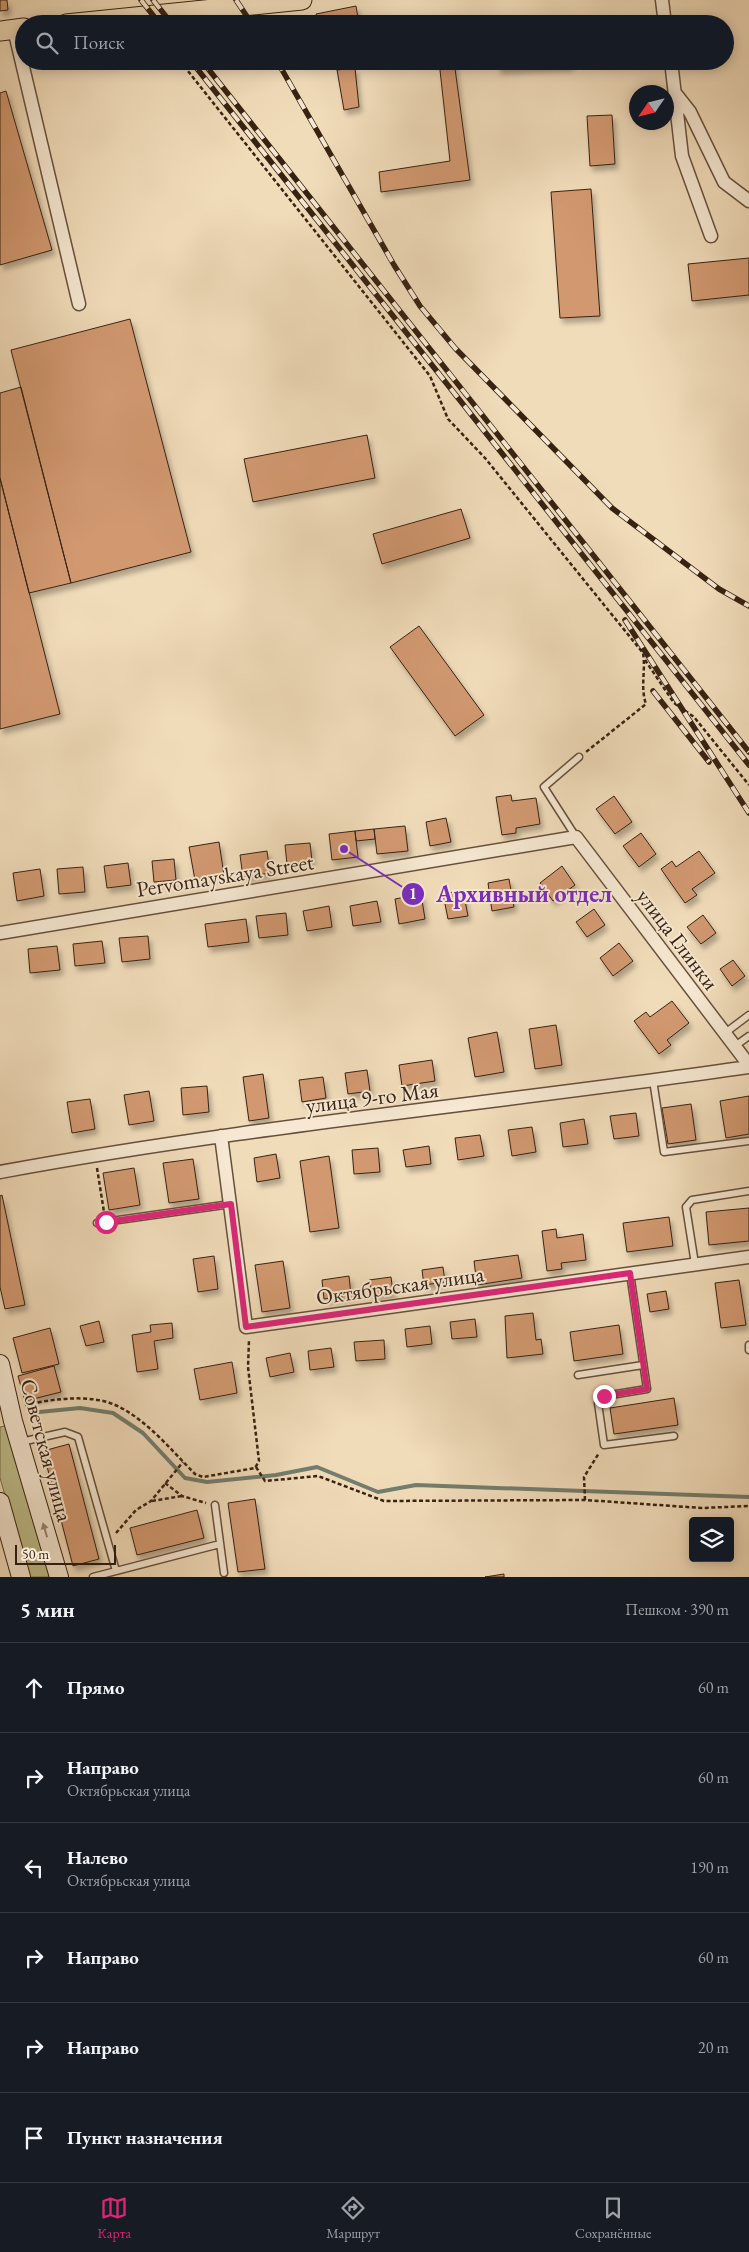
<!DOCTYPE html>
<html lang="ru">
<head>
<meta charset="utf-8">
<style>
	body { margin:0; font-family:"EB Garamond",serif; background:#20242c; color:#f1f3f6 }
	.controls { position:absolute; right:15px; bottom:15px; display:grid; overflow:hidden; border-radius:5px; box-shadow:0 2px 12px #0003 }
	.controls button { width:45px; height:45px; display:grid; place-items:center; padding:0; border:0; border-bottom:1px solid #363941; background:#171b24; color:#f1f3f6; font:25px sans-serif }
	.compass { position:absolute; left:629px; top:85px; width:45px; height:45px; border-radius:50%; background:#171b24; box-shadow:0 2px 12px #0003; rotate:235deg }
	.scale { position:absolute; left:15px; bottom:12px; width:101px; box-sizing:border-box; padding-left:5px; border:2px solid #372212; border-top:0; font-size:14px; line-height:18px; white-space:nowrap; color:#372212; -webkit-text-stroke:4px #f6e8d2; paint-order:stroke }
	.stop { position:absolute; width:15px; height:15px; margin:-11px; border:4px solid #db2777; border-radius:50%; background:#fff }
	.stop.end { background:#db2777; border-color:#fff; box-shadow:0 1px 5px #0008 }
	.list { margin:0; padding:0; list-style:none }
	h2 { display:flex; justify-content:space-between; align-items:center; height:65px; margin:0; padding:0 20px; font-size:21px }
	h2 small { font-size:16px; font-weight:400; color:#9ea1a6 }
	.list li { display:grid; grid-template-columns:32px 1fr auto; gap:15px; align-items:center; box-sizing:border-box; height:90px; padding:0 20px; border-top:1px solid #363941 }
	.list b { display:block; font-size:19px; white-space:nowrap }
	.list p { margin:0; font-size:16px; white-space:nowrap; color:#9ea1a6 }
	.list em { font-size:16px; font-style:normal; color:#9ea1a6 }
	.icon { flex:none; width:28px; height:28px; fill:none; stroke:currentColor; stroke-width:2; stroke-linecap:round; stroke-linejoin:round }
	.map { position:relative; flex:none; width:749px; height:1577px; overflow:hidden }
	.search { position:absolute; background:#171b24; box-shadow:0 2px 12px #0003; left:15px; right:15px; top:15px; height:55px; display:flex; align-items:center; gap:12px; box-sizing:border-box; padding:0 18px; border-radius:28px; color:#9ea1a6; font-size:19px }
	.sheet { height:605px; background:#171b24 }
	nav { display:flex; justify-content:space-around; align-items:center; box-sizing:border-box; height:70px; border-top:1px solid #363941; background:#171b24; font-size:14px; color:#9ea1a6 }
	nav a { display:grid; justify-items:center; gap:2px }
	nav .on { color:#db2777 }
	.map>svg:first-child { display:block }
	.green { fill:#bfbf8c; stroke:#7b704f }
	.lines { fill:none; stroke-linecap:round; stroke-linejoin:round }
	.stream { stroke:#737e6e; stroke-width:4 }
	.building { fill:#d29971; stroke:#372212; filter:url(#shadow) }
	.lane-casing { stroke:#66503c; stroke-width:9 }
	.street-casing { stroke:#66503c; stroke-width:15 }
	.secondary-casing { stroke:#372212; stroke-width:20 }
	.primary-casing { stroke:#372212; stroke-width:21 }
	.path { stroke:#372212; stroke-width:2.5; stroke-dasharray:4 2.5; stroke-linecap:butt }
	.lane { stroke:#f6e8d2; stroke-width:6 }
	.street { stroke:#f6e8d2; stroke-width:12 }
	.secondary { stroke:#f6e8d2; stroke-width:18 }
	.primary { stroke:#f1dcba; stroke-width:19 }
	.rail-casing { stroke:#372212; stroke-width:5.5 }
	.rail { stroke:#f6e8d2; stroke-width:4; stroke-dasharray:11; stroke-linecap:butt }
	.oneway { fill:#968572 }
	.route { stroke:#db2777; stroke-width:6 }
	.labels { text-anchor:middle; stroke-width:4; stroke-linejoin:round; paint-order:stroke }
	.street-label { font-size:22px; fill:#372212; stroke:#f6e8d2 }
	.leader { fill:none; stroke:#7b2cbf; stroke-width:2 }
	.callout-dot { fill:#7b2cbf; stroke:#f6e8d2; stroke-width:2 }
	.mark-label { font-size:15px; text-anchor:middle; font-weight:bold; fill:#fff }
	.callout-label { font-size:24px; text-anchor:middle; font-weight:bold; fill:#7b2cbf; stroke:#f6e8d2; stroke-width:4; stroke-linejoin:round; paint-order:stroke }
</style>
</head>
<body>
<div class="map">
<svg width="749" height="1577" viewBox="0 0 749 1577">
	<defs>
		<filter id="shadow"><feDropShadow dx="3" dy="5" stdDeviation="2.5" flood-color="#0004"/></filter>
	</defs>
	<rect width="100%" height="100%" fill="#f1dcba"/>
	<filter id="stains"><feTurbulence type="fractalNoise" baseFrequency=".004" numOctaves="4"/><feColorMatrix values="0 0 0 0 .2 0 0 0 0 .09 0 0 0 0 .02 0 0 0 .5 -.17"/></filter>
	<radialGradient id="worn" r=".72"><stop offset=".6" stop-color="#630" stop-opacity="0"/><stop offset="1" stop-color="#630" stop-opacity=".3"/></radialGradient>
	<!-- green -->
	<path class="green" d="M9,1425L52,1577H29L0,1478V1427Z"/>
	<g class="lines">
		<!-- stream -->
		<path class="stream" d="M29,1413L80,1408L113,1413L143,1433L185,1478L207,1482L276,1475L317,1467L378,1492L416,1485L749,1497"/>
	</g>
	<!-- building -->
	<path class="building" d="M0,0H7L8,10L0,11Z
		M356,6L359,24H318L316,14Z
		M439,61H454L470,180L381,192L379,172L450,161Z
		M498,61H570V66L498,69Z
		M355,68L359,107L344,110L337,70Z
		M6,91L52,250L0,265V93Z
		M612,115L615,164L590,166L587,116Z
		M591,189L600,316L560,318L551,192Z
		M749,258V295L692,301L688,264Z
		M130,319L191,552L71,583L11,350Z
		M21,387L71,583L29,593L0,478V393Z
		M367,435L375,478L253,502L244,459Z
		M0,478L60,714L0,729Z
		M461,509L470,538L382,564L373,534Z
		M419,626L484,715L455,736L390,647Z
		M511,795L512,801L536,798L540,824L516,828V833L502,835L496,797Z
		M614,796L632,822L615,834L596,809Z
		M446,818L451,842L430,846L426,822Z
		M405,826L408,851L377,854L374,829Z
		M374,829L375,839L356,841L355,831Z
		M355,831L358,857L332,860L329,834Z
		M641,833L656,854L639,867L623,846Z
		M219,842L224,875L195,880L189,847Z
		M310,843L312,861L287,864L285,845Z
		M267,851L270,873L243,877L240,855Z
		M699,851L715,873L692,889L697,895L685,903L661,869L672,861L676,867Z
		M174,859L176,880L154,882L152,861Z
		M128,863L131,885L107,888L104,866Z
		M562,866L575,885L553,901L540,883Z
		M83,867L85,892L59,894L57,869Z
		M40,869L44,896L17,901L13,873Z
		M509,879L514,907L492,911L488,883Z
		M463,890L468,916L448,919L443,894Z
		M421,894L425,919L399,924L395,899Z
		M377,901L381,922L353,926L350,906Z
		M329,906L332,927L307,931L303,911Z
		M594,909L605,925L587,937L576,922Z
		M286,913L288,935L259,938L256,916Z
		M703,915L716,933L701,944L687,927Z
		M246,919L249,942L208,947L205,924Z
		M148,936L150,959L122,962L119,938Z
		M102,941L105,963L75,966L73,944Z
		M619,943L633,961L613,976L600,958Z
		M57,946L60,970L30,973L28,949Z
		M733,960L745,976L732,986L720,969Z
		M672,1001L689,1023L667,1040L671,1045L659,1054L634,1021L646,1012L650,1017Z
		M556,1025L562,1065L535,1069L529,1029Z
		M497,1032L504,1072L475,1077L468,1038Z
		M432,1060L435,1081L402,1086L399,1065Z
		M367,1070L370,1091L348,1094L345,1073Z
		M263,1074L269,1118L249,1121L243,1077Z
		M323,1077L326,1098L302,1102L299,1080Z
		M207,1086L209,1112L183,1115L181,1088Z
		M149,1091L154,1121L129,1125L124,1095Z
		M749,1096V1134L726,1138L720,1101Z
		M90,1099L95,1129L72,1133L67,1102Z
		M691,1104L696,1140L668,1144L662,1108Z
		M636,1113L639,1136L614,1139L610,1116Z
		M584,1119L588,1144L563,1147L560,1123Z
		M532,1127L536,1152L512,1156L508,1130Z
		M480,1135L484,1156L458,1160L455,1138Z
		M429,1146L431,1164L406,1167L403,1150Z
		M378,1148L380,1172L354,1174L352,1150Z
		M276,1154L280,1178L257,1182L254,1158Z
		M329,1156L339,1228L310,1232L300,1161Z
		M193,1159L199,1199L169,1203L163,1163Z
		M134,1168L140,1205L109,1210L103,1173Z
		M2,1195L25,1305L5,1309L0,1287V1196Z
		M749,1208V1241L709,1245L706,1212Z
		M669,1217L673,1246L627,1252L623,1223Z
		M556,1229L557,1238L583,1234L586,1260L561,1263L562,1269L547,1271L542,1231Z
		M518,1255L522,1278L477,1285L474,1261Z
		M214,1256L218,1289L198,1292L193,1259Z
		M283,1261L290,1308L262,1312L255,1265Z
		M443,1267L445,1282L424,1285L422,1270Z
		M349,1276L351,1295L324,1299L322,1280Z
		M391,1277L393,1293L372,1295L369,1280Z
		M739,1280L746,1325L721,1328L715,1283Z
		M666,1291L669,1309L650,1312L647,1294Z
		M533,1313L536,1340L541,1339L543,1354L507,1358L505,1316Z
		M475,1319L477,1337L452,1339L450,1322Z
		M99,1321L104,1342L86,1346L80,1326Z
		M172,1323L173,1338L154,1341L158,1369L137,1372L132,1335L151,1332L150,1325Z
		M619,1325L623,1354L574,1361L570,1332Z
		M430,1326L432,1344L407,1347L405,1329Z
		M50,1328L59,1364L22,1373L13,1338Z
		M384,1340L385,1359L356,1361L354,1342Z
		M331,1348L334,1367L310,1370L308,1351Z
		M290,1353L294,1372L270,1377L266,1358Z
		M232,1362L237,1393L200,1400L194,1369Z
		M54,1366L61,1392L25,1401L18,1376Z
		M674,1398L678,1425L614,1434L610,1408Z
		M69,1444L99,1559L73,1566L43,1451Z
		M255,1499L265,1569L238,1572L228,1503Z
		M197,1510L204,1538L137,1555L130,1528Z
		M504,1574V1577H485Z"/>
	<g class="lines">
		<!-- lane casing -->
		<g class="lane-casing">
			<path id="lane" d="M576,837L544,787L579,757
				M725,1033L749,1015
				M735,1046L749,1036
				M653,1080L664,1152L749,1141
				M97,1223L231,1204
				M695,1264L686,1207L692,1200L749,1191
				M630,1273L647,1389L604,1396L598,1403L604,1445L674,1436
				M749,1345V1350
				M578,1375L643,1365
				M21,1442L65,1432L78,1437L116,1571
				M215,1505L224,1573
				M93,1577L220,1544"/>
		</g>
		<!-- street casing -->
		<g class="street-casing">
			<path id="street" d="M662,0L665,24
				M14,29L79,304
				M671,61L682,156L711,236
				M675,93L690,112L724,182L749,201
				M0,933L576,837L749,1065
				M221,1136L246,1327L749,1257
				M0,1172C248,1126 500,1103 749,1067"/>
		</g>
		<!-- secondary casing -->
		<g class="secondary-casing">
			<path id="secondary" d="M0,1364L13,1421L59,1577
				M0,1502L21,1577"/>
		</g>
		<!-- primary casing -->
		<g class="primary-casing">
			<path id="primary" d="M66,24L302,0
				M0,31L24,28"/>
		</g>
		<!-- path -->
		<path class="path" d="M180,61L430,376L448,419L485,458L643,653C646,670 640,687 646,704L586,752
			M645,660L674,703L694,717L749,785
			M97,1168L104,1212
			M25,1405C48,1400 75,1396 98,1400C135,1405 170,1449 195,1474L203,1477L255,1468L259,1461L248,1367L249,1340
			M256,1467L265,1481L318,1476L384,1501L585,1500L702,1508L749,1506
			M165,1483L182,1496L206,1503
			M585,1500L584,1477L599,1453
			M152,1501L182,1496
			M116,1533L136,1510L151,1501L183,1462"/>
		<!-- lane -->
		<use href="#lane" class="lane"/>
		<!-- street -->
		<use href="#street" class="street"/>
		<!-- secondary -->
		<use href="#secondary" class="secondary"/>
		<!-- primary -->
		<use href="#primary" class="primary"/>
		<!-- rail casing -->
		<g class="rail-casing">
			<path id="rail" d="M141,0L160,24
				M153,0L172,24
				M236,0L252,24
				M191,61L749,765
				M202,61L749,752
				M277,61L394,265L420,306L455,348L612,508L719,589L749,606
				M625,620L749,813
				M653,691L709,762"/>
		</g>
		<!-- rail -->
		<use href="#rail" class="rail"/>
	</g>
	<!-- one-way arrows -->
	<defs><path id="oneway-solid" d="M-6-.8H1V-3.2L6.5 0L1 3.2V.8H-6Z" transform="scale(1.25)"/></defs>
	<use class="oneway" href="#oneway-solid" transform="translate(45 1530) rotate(-106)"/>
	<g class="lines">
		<!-- route -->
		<path class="route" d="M106,1222L231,1204L246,1327L630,1273L647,1389L604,1396"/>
	</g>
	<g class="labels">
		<!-- street labels -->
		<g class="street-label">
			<text transform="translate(225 875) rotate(-9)" y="8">Pervomayskaya Street</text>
			<text transform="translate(678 939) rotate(53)" y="8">улица Глинки</text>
			<text transform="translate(372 1097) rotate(-7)" y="8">улица 9-го Мая</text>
			<text transform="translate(400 1285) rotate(-8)" y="8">Октябрьская улица</text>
			<text transform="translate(47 1450) rotate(75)" y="8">Советская улица</text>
		</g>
	</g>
	<!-- callouts -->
	<path class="leader" d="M344 849L413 894"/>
	<g class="callout-dot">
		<circle cx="344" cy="849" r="5"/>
		<circle cx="413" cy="894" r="12"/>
	</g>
	<g class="mark-label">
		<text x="413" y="899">1</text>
	</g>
	<g class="callout-label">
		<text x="524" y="902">Архивный отдел</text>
	</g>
	<rect width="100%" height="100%" filter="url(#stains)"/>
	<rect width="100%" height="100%" fill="url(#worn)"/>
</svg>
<div class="controls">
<button><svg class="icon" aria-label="layers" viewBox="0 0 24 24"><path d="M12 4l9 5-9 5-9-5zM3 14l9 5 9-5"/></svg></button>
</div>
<svg class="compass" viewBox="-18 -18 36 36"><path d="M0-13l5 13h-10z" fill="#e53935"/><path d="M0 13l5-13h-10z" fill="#9ea1a6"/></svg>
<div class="scale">50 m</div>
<div class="stop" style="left:106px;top:1222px"></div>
<div class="stop end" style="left:604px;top:1396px"></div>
<div class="search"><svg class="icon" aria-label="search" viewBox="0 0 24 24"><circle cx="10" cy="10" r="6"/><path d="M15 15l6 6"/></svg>Поиск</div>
</div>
<section class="sheet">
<h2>5 мин<small>Пешком · 390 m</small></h2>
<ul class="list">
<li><svg class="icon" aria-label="ahead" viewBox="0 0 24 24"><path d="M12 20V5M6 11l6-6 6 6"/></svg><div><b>Прямо</b></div><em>60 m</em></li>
<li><svg class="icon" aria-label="right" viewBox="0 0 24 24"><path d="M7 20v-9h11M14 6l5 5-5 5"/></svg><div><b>Направо</b><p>Октябрьская улица</p></div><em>60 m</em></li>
<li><svg class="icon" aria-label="left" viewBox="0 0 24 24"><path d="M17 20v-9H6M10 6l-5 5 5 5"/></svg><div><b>Налево</b><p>Октябрьская улица</p></div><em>190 m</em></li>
<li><svg class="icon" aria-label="right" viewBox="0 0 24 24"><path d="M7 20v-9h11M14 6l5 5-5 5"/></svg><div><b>Направо</b></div><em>60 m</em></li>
<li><svg class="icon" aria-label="right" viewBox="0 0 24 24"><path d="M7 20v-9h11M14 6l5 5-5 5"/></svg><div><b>Направо</b></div><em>20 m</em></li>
<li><svg class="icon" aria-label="arrive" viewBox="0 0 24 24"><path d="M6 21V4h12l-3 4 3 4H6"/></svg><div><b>Пункт назначения</b></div></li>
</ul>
</section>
<nav>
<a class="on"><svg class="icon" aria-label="map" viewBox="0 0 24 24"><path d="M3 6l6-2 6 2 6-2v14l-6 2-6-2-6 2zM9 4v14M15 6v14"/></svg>Карта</a>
<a><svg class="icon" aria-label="directions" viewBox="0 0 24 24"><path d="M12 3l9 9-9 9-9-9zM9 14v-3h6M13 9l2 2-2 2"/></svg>Маршрут</a>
<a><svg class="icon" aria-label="saved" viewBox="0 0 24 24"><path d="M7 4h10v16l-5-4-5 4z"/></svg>Сохранённые</a>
</nav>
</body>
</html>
